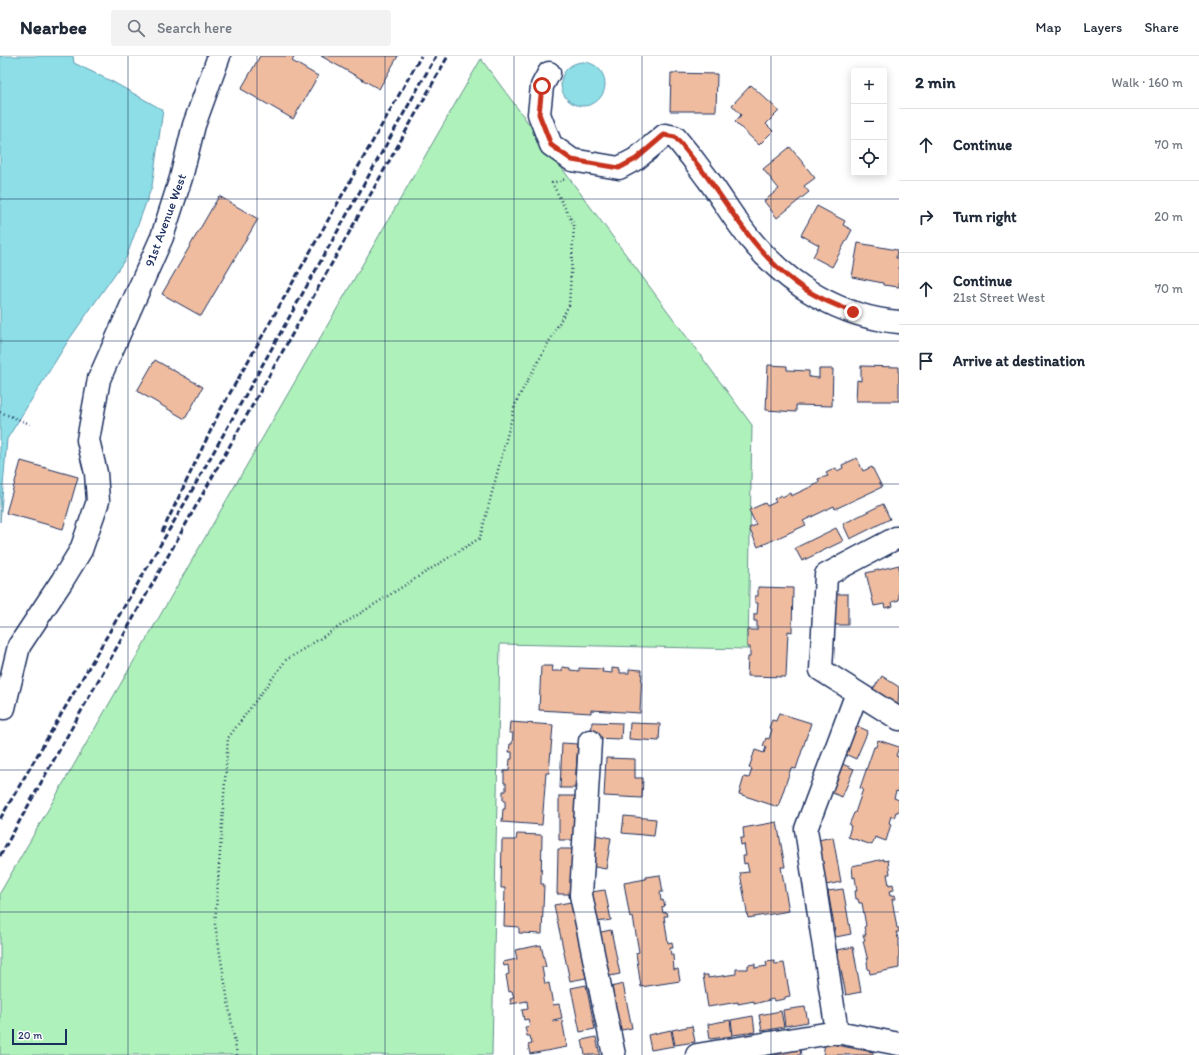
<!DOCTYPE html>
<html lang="en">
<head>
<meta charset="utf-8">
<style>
	body { margin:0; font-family:Itim,sans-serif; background:#f2f2f3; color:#1f2937 }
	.controls { position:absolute; right:12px; top:12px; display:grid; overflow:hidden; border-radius:4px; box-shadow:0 2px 10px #0003 }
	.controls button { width:36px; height:36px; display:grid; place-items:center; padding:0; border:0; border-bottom:1px solid #e0e1e3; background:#fff; color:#1f2937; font:20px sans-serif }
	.scale { position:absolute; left:12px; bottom:10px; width:55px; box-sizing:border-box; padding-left:4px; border:2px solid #1b2f5e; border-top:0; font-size:11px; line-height:14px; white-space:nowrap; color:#1b2f5e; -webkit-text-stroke:3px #fff; paint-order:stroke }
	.stop { position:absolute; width:12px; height:12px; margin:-9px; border:3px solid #c8321e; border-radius:50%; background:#fff }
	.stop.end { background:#c8321e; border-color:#fff; box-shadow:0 1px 4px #0008 }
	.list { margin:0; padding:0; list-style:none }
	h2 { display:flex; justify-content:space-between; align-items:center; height:52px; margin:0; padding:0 16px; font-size:17px }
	h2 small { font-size:13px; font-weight:400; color:#747a83 }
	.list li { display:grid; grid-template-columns:26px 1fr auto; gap:12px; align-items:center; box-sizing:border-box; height:72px; padding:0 16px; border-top:1px solid #e0e1e3 }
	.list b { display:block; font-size:15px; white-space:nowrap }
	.list p { margin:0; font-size:13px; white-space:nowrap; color:#747a83 }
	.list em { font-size:13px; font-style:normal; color:#747a83 }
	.icon { flex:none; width:22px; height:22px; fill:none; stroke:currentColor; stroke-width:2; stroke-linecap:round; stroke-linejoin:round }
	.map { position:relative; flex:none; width:899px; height:999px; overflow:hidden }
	header { display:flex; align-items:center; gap:24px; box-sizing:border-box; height:56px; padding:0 20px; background:#fff; border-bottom:1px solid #e0e1e3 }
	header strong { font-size:19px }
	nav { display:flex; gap:22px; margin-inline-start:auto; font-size:14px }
	.search { width:280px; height:36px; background:#f2f2f3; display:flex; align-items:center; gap:10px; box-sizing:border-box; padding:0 14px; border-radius:4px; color:#747a83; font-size:15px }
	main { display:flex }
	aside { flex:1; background:#fff }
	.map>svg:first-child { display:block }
	.green { fill:#aff1ba; stroke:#65908c }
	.water { fill:#8ddee6; stroke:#5f98b0 }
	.building { fill:#efbca0; stroke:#1b2f5e }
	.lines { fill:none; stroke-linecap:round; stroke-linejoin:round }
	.minor-casing { stroke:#1b2f5e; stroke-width:25 }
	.path { stroke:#1b2f5e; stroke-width:2.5; stroke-dasharray:1 3; stroke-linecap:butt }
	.minor { stroke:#fff; stroke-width:22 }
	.rail { stroke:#1b2f5e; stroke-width:3; stroke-dasharray:6 3; stroke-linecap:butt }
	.route { stroke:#c8321e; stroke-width:5 }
	.grid { fill:none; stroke:#1b2f5e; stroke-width:1; stroke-opacity:0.55 }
	.labels { text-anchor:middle; stroke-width:3; stroke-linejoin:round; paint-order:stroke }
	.street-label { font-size:13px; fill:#1b2f5e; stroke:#fff }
</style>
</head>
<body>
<header>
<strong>Nearbee</strong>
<div class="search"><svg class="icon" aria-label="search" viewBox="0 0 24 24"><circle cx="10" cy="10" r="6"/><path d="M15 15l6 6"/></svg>Search here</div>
<nav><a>Map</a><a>Layers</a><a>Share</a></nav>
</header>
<main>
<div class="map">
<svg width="899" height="999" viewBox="0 0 899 999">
	<rect width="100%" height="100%" fill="#fff"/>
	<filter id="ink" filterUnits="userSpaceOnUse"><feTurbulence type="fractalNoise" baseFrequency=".025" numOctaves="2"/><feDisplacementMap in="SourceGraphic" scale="8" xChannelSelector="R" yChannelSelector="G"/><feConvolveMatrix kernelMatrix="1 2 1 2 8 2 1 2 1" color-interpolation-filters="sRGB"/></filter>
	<g filter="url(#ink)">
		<!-- green -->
		<path class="green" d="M481,3L752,369L748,593L500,588L492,999H0V837Z"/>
		<!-- water -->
		<path class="water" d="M0,0H73L74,7L113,26L163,54L152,130L126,202L68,285L7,383L0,466Z
			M561 28a22 22 0 1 1 44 0a22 22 0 1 1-44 0Z"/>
		<!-- building -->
		<path class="building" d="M260,0H295L292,5L318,20L293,63L241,33Z
			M321,0H398L379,33Z
			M671,17L717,18L716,55H670Z
			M751,29L779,55L766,68L773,75L759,89L735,66L741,59L732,49Z
			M790,91L815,122L804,130L809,136L777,162L764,145L779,133L763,113Z
			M219,140L258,163L201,260L162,238Z
			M817,150L845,165L843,169L852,174L832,211L813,201L819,189L801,179Z
			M858,187L897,194L896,202H899V231L883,229V227L852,221Z
			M155,304L203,331L185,363L137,335Z
			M768,309L787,310V314L809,315V321L819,322V313H833L832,350L796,349V356L766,354Z
			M861,310L899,311V345H856L857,324L861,325Z
			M857,402L863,415L872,411L882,431L835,453L834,450L803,465L806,469L758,491L749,472L756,469L749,454L765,447L767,450L776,446L774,443L781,439L782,441L790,437L791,440L819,427L818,423L828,420L826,417L836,412L837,415L843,412L842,409Z
			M21,405L78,421L63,473L6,457Z
			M883,448L890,463L850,483L843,468Z
			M836,472L843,485L802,505L795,492Z
			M899,509V544L892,546L893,550L885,552L884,548L874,550L866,517Z
			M758,531L793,532L792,576L788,575L786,621L747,620L748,601H750V591H747V574H757V565H754V558H757L758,547H755V540H758Z
			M833,538H848V569H833Z
			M541,610H553L552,615H562V611L570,612V614L579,615V612L603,613L602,616L612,617V612L620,613V617H629V613L642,614L640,657L591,654V657L539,654Z
			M882,620L899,631L898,649L873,633Z
			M779,657L811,667L796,713L791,712L778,751L739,738L744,721L749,722L752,713L749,712L755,694L764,697L766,691L763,690L766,682L769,683L772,673L769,672L772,664L776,665Z
			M510,666L553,669L549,717H546L542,769L502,766L503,753H505V744H503V735H506V727H504V715H509L510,703H512V696H509L510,688H512L513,677H509Z
			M592,666L622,667L621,683L591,682Z
			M630,667L660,668L659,685L629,683Z
			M855,669L868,675L856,703L843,697Z
			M878,684L899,691L896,700L899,701V736L896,735L894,742L899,744V754L898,756H896L894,762L891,760L889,767L891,768L886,785L875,781L872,789L848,781L851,770L849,769L854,757H855L863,733L860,732L874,691H876Z
			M562,687L578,688L575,732H560Z
			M606,702L635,703V722H643L642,742L604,740Z
			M840,707L854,713L842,741L828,735Z
			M559,740H575V784H559Z
			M624,760L656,763L654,780L622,777Z
			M777,766L785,811H781L789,855L748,862L740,817L749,816L747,807L744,808L743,800H746L744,788L741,789L740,782H744L743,772Z
			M517,778L542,779L541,828H544L542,878L519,877V871L504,870L505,832H501L502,784H516Z
			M595,779L611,782L606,813L590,810Z
			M833,781L841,826L826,829L818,784Z
			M558,793H573L572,838H557Z
			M884,803V805L888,804L890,818H887L889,829L893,828L894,834L889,835L890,840L895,839L896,843H892L897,872H899V876H896L898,882H899V912L870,918L869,913H868L867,906L868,905L863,885L865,884L863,879H866L864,871L866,870L862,847H859L858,843H856L855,835H857L855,821L853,822L852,810Z
			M660,819L663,836H660L661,845L663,844L665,850L662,851L663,857L667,856L668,860H664L668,887L672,886L673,892H670L671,899H673L674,914L678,913L680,925L641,931L636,897L639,896L633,861L630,862L624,827L646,823L645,821Z
			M843,833L851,878L836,881L828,835Z
			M605,834L611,864L596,866L591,836Z
			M571,846L586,922L570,925L554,849Z
			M611,874L620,918L605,921L596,877Z
			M541,889L546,911H542L545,928L549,927L553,949L559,948L562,962L553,964V966L562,964L567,991L530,998L528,989L532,988L530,980H527L525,971L530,970L528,963L524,964L522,954L528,953L527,945L511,948L510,943L514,942L512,935L509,936L506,919L509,918L508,909L504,910L503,906L517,903L515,894Z
			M853,891L861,936L846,939L837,894Z
			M774,905L775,908L784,907L790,940L785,941V943L774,945L773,943L754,948V945L738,948V946L708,951L703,919H708V922L736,918V913H748V909L755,908V912L767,910L766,906Z
			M623,928L632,972L617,975L607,932Z
			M586,929L595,973L580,976L571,932Z
			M805,951L808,966L785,970L783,954Z
			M781,955L784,971L762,975L759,959Z
			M753,960L755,976L733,979L731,964Z
			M730,964L732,980L710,983L708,968Z
			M692,970L695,986L675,989L672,974Z
			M671,974L674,990L651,994L648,979Z
			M596,981L600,999H585L582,984Z
			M825,987L873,996V999H823Z
			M799,989L801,999H766L765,995Z"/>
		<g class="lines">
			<!-- minor casing -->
			<g class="minor-casing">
				<path id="minor" d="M549,17L542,30L539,58L551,89L572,104L619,112L636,103L665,79L675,81C686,94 697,108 707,122C722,142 735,165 751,184C788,229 840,261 899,266
					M899,482H896L826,519L821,614L899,663
					M4,652L19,590L62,525L81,494L98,445L96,417L88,384L99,323L162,181L181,122L194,69L219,0
					M590,685L581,839L614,999
					M837,976L806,773L857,637
					M697,999L837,976L899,988"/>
			</g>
			<!-- path -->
			<path class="path" d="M0,356L30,368
				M237,999L215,868L228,682L286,604L480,482L516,346L569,249L574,169L552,127L566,123"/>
			<!-- minor -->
			<use href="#minor" class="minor"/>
			<!-- rail -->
			<path class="rail" d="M162,476L221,353L421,0
				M0,763L186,445L436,0
				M0,800L448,0"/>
		</g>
	</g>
	<g class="lines" filter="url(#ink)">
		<!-- route -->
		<path class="route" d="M542,30L539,58L551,89L572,104L619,112L636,103L664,79L675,81C686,94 697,108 708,122C735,160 757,198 796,227C813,240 833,248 853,256"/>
	</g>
	<!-- grid -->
	<path class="grid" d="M128,0V999M257,0V999M385,0V999M514,0V999M642,0V999M771,0V999M0,143H899M0,285H899M0,428H899M0,571H899M0,714H899M0,856H899"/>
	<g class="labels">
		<!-- street labels -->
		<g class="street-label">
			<text transform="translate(165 164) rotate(-70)" y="5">91st Avenue West</text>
		</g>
	</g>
</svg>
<div class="controls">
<button>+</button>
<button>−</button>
<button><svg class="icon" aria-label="locate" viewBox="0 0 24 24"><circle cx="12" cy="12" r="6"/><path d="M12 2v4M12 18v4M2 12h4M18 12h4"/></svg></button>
</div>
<div class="scale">20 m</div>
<div class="stop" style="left:542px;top:30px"></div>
<div class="stop end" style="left:853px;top:256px"></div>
</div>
<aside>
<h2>2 min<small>Walk · 160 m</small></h2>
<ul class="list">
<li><svg class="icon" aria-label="ahead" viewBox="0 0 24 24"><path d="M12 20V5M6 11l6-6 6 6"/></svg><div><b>Continue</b></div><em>70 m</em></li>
<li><svg class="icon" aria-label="right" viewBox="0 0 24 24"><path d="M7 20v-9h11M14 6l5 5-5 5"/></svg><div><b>Turn right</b></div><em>20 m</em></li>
<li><svg class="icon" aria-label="ahead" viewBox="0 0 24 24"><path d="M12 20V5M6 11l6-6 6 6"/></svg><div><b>Continue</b><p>21st Street West</p></div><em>70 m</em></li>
<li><svg class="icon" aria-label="arrive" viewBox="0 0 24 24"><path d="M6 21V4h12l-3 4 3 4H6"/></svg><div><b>Arrive at destination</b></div></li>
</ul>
</aside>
</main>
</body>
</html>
